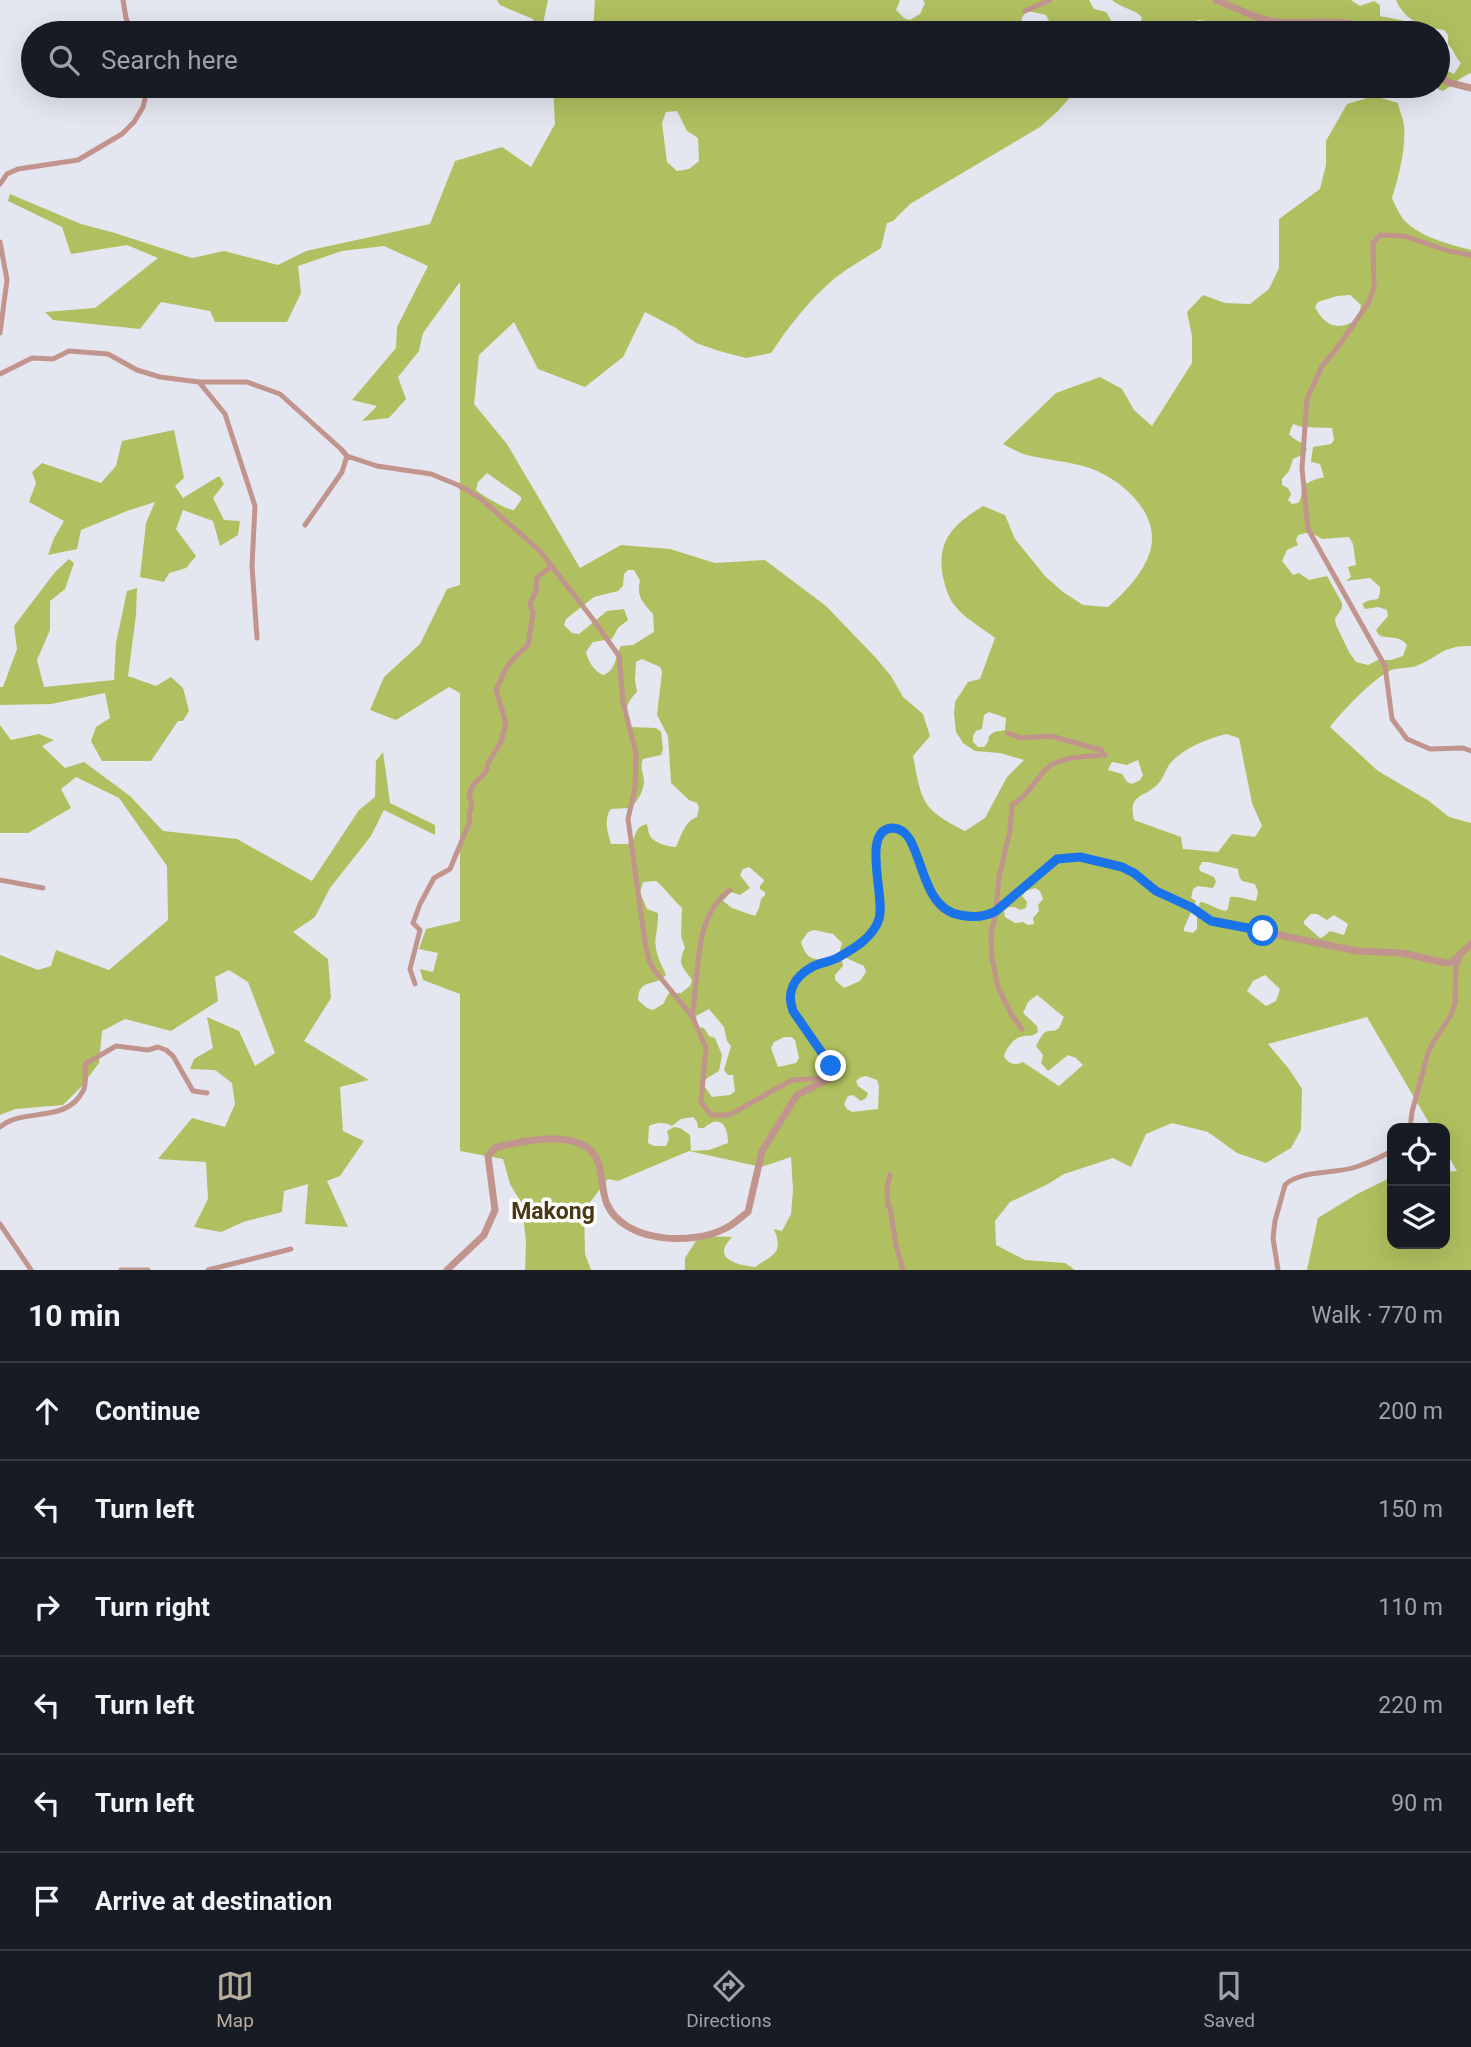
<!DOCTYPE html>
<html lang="en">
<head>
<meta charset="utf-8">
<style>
	body { margin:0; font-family:Roboto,sans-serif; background:#242831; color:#f1f3f6 }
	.controls { position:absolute; right:21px; bottom:21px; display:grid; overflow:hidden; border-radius:14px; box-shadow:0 7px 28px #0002 }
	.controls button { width:63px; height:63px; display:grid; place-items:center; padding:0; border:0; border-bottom:2px solid #363941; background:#171b24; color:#f1f3f6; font:35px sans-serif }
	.stop { position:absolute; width:21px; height:21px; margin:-16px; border:5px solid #1a73e8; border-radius:50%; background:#fff }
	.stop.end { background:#1a73e8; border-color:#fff; box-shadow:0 2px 7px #0008 }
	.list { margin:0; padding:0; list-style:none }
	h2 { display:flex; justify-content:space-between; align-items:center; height:91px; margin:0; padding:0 28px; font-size:30px }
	h2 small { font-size:23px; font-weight:400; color:#9ea1a6 }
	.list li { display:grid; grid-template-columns:46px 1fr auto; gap:21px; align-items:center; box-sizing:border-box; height:98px; padding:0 28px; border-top:2px solid #363941 }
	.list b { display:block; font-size:26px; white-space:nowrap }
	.list em { font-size:23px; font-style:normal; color:#9ea1a6 }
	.icon { flex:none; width:38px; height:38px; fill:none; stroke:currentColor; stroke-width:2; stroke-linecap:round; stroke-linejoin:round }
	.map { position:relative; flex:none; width:1471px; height:1270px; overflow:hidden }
	.search { position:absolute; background:#171b24; box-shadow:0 7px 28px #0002; left:21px; right:21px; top:21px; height:77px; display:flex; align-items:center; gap:18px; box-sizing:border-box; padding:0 24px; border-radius:38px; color:#9ea1a6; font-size:26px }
	.sheet { height:679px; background:#171b24 }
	nav { display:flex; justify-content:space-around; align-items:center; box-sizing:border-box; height:98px; border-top:2px solid #363941; background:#171b24; font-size:19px; color:#9ea1a6 }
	nav a { display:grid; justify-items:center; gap:4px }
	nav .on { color:#b6ae9a }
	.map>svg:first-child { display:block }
	.forest { fill:#b0bf5f; fill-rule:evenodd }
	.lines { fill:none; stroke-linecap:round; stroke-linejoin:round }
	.minor { stroke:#c1948d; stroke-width:5 }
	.tertiary { stroke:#c1948d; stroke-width:7 }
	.route { stroke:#1a73e8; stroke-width:9 }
	.labels { text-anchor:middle; stroke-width:7; stroke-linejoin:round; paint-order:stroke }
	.quarter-label { font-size:23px; font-weight:bold; fill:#493811; stroke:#fff }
</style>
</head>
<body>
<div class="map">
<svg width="1471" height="1270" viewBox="0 0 1471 1270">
	<rect width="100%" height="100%" fill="#e5e7f0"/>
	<!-- forest -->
	<path class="forest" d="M497,0H548L541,33H534L533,19L500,5Z
		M595,0H900L896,10L904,18L910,20L920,14L925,3L923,0H1089L1094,9L1106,12L1118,32L1121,33H1036L1049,21L1046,15L1028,11C1019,18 1021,22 1024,32L1028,33H982L985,28L973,21L966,26L969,33H593Z
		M1112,0H1351L1360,6L1374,1L1380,5V16C1398,20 1414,20 1428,33H1253L1224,24L1199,20L1175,27L1163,33H1136L1139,29L1142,17C1134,9 1121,8 1112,0Z
		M1396,0H1471V73C1460,77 1453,85 1443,91L1432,86H1438V51L1444,62L1446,70L1454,74L1461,63C1455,57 1454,50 1448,44V35L1444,30C1423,27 1405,21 1396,0Z
		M553,86H1080L1058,111L1040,127L910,204L893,221L887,223L881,248C866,258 849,267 835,278C810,299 789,326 771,353L746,358L719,351L696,343L676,328L645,312L623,357L585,387L538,369L514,322L479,355L474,404L507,444L580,568L621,545L670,549L715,563L765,560L826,606L876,658L891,676L903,697L923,714L930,736L913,756C922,803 922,809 965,831L985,818L1007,777L1024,760L1000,753L975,751L963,743L956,732L954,714L955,702L968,682L980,679L995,638C984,629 964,618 956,607C949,600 945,586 943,577C936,540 954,524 983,506L1005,515L1015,539L1045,576L1063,592L1083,605L1108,607C1125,592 1143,574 1150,552C1161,515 1125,483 1095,470C1073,461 1050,461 1027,455C1019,453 1011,448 1003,444L1056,393L1100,377L1122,389L1134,410L1152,426L1192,363V336L1187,312L1203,295L1225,303L1250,304L1269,289L1279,268V219L1320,189L1326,165V141L1347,104L1374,96L1398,103C1399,110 1403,118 1404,125C1406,149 1399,176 1392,198C1395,205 1399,213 1403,219C1419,237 1449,244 1471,250V646C1443,645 1439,657 1416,666C1407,669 1397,667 1389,671C1370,682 1343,710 1330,727L1378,771L1429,801L1449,817L1471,823V1270H1307L1318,1218L1357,1194L1392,1177V1244H1445V1172L1457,1171L1445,1150V1128H1432L1367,1017L1268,1044L1289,1069L1302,1089L1301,1130L1291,1148L1266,1163L1237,1153L1208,1132L1172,1123L1146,1134L1131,1167L1113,1158L1064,1174L1048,1184L1010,1202L995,1221L996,1245L1025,1260L1065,1263L1075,1270H685V1258L699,1236L732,1237C729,1241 723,1247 724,1252C725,1263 746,1266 755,1267C773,1254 784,1254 774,1229L782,1231L791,1214L793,1190L791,1157L761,1167L689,1151L618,1181L608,1179L584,1210L585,1254L591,1270H525L526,1243L522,1204L510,1184L503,1159L460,1151V994L423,980L420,969L433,972L438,953L419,949L426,929L460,921V693L449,687L396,720L370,710L384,677L420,644L447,589L460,585V282L423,333L419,351L398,377L406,399L389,418L362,421L377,406L352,400L396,348L397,327L428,266L384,246L342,251L298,266L301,293L287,322H215L210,311L161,302L140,329L53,320L45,312L95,308L158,258L127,245L71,254L62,227L8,201L10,194L81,224L115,233L192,258L224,251L278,265L306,251L430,224L455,161L502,147L531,167L555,124ZM677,111L687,131L698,138L699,161L689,169L677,171L667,162L662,123L666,112ZM1350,295L1361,305C1360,309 1360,314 1358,317C1355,322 1353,322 1348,324C1332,330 1322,321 1315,307L1318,302L1337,296ZM1293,424L1302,427L1332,428L1334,440L1331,444L1313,447L1311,462L1320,464L1324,477C1318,479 1307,481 1303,487C1300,494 1303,497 1298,503L1292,504L1288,500L1291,494L1288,488L1282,485V479L1289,471L1293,459L1304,454L1307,449C1303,441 1294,441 1289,434ZM487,473L521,497V500L514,510C507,510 483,496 476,490L478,482ZM1310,532L1322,539L1349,537L1353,544L1356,565L1348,567L1351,577L1346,581L1370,578L1380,587V593L1378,599L1367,601L1362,604L1365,609L1378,607L1387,610L1388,616L1376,630L1379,635C1389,640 1398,634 1407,645L1403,656L1391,660H1378L1368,665L1356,662L1349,652L1336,625L1335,619L1342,608V603L1327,576L1309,580L1299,573L1293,575L1282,561L1287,550L1298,545L1296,540L1298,535ZM628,570H634L640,581C636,596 643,603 653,614L654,632L633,645L621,646C615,657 616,671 603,675C594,671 588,661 586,652L593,642L612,639L618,628L628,620L624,609L607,611L579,634L572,633L564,625L566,619L594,597L618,591L623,586L624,574ZM642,659L660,667L662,672L657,715L668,736L671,783L689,800L697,803L699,808L697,817C685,821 681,836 676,847C669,847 654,843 650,836C648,832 648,828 647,824C637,826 636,832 633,841L627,844H611C608,833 603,819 611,809L631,808C637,801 643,793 644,782C644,773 639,768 643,759L661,755L663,749L661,732L656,728L631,727C626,710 624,705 637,692L635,680L636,662ZM989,712L1006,718L1005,730L994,732L989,736L988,742L984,747H978L973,742V736L976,731L982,729L984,715ZM1226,734L1239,738L1252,803L1262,826L1255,837L1232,834L1218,852L1183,849L1181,837L1134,820C1128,793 1143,799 1158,784C1163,779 1165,771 1169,765C1181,749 1207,739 1226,734ZM1138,760L1143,775L1140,780L1132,784L1127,782L1122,774L1108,770L1112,762L1127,765ZM1202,862H1208L1238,869L1239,876L1242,881L1255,884L1258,892L1256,901C1247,900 1238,896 1230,897L1228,909L1225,911C1216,909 1209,903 1200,902L1197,914V929L1193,933L1184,931V928L1196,901L1191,898L1193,889L1198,886L1213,888L1216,882L1214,877L1200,871L1199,868ZM749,867L763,879L764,881L760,886V889L765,892V895L761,899L759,908L755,916L732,908L723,901L731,892L740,895L750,888L740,875L743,869ZM656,881C666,889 672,899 682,908L681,936L685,948C677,964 682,966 692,980L690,986L681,993H669L663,1004L653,1010L647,1008L638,1000C639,977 654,988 666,975C661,964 653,949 656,936C657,928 658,922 658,913L647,909L640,892L643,882ZM1035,888L1040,891L1043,899L1038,905L1039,911L1033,918L1034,924L1028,925L1023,922L1015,923L1005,917L1004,911L1009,907H1015L1020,910L1026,908L1027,902L1022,896L1026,891ZM1311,914H1317L1327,920L1334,915L1348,924L1344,935L1330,931L1323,937L1320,938L1304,924V921ZM814,930L833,934L842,943L840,950L842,956L864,966L866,972L860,981L844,988L835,980V975L843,966L842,960C823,955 809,969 801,942L808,932ZM1265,975L1280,989L1276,1001L1266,1006L1247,991L1253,981ZM1037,995C1047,1002 1054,1010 1064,1017L1059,1028L1054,1031C1043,1029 1041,1037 1036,1046L1043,1055L1041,1063L1048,1071L1068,1055L1076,1058L1083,1065L1059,1086L1023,1062C1015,1066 1008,1064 1004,1056C1006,1049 1013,1039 1020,1037C1028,1034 1031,1038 1038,1032L1037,1026L1023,1013L1028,1002ZM709,1009L724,1027L727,1041L731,1046L724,1070L728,1075H733L735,1091L730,1095L712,1097L705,1087L704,1080L719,1071L722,1055L715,1038L709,1036L704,1028L698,1027L696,1016ZM784,1037H791L795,1040L799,1058L796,1063L778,1067L771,1048L774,1042ZM866,1076L877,1080L879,1086L878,1109L852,1112L847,1109L844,1104L848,1096L853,1095L861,1101L866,1098L868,1093L858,1086L856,1081L861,1077ZM693,1117L697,1122L698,1128H704C721,1113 728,1127 728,1143L709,1150L691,1151L690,1135L680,1128L674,1127L667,1131L669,1139L666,1146H654L648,1143L649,1126C657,1122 665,1122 672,1126L681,1119Z
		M174,430L184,478L175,486L183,498L219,476L224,484L213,498L224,520L240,521L238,535L220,546L213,521L183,510L176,529L196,556L186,568L169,573L164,582L140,577L146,523L155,502L127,511L81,530L77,549L48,555L54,538L64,521L29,502L36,483L32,472L42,463L101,483L116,466L122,441Z
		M69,559L74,563L65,589L50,601V630L37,660L44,687L114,680L116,643L127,591L137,588L136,615L128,676L156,686L171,677L183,688L189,711L183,721H178L151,761H102L91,741L96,727L110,718L105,693L51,704L0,705V687H3L17,649L14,626L55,572Z
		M0,725L11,740L39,734L54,740L42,746L65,768L84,762L130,796L163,831L237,839L312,881L359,810L375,797L376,761L383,752L390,803L435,825V835L384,810L371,836L330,888L315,917L293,932L328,959L331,998L304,1041L369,1080L340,1087L343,1131L364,1141L340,1176L327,1181L348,1227L305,1224L308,1184L284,1191L282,1212L243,1222L221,1232L194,1227L208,1199L206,1162L158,1159L192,1118L225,1127L235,1104L232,1083L215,1070L190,1069L194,1059L213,1048L207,1017L239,1031L255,1066L275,1053L248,982L229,970L215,977L218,1001L171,1031L125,1019L102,1031L99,1063L81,1087L63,1105L15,1109L0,1115V955L38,970L51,966L56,950L109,970L168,920L167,866L119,798L76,777L61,789L71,808L28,833H0Z"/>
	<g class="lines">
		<!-- minor -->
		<path class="minor" d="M123,0L126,18L132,33
			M1025,11L1050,0
			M0,184L7,174L18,169L78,160L122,134L134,122L143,107L148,86
			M0,242L7,280L0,333
			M1471,255L1449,251L1404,236L1380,235L1373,243L1374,287L1369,302L1335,351L1322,366L1307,399L1302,468L1308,529L1385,666L1392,719L1407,739L1430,749L1463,748L1471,751
			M0,374L32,358L53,359L69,351L108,354L137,370L160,377L199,382H247L280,394L341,449L347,456L377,466L431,474L458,485L480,498L540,551L592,618L619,656L623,702L636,754L635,788L628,819L645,943L649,960L654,970L692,1016L706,1048L701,1102L711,1115H729L792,1080L827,1078
			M199,382L225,414L255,506L252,566L257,638
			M305,525L342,472L347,456
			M1008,733L1020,738L1051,736L1101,750L1105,755C1088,756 1058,757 1046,769C1034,782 1027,796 1012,805L1010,831L999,877L996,911L991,934L992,958L998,987L1011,1014L1022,1029
			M0,880L43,888
			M415,984L410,969L420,930L413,923L420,904L434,878L450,869L470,821L469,814L472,805L469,795L473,785L486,772L488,763L501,742L506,723L496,690L506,668L515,657L528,645L533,613L530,604L536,591L537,577L552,566
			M692,1016C700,975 692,917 730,890
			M0,1127C24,1107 66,1124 83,1091C87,1084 85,1072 85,1064L116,1046L148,1050L158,1047L166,1050L173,1056L193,1091L207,1093
			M1410,1128L1412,1112L1428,1053L1433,1043L1451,1015L1455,1003L1456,966L1460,958
			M890,1175L887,1188L888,1206L890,1208L896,1245L903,1270
			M0,1224L31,1270
			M121,1270H148
			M208,1270L291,1249
			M1278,1270L1273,1238L1275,1221L1285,1185C1299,1170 1336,1174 1356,1167C1368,1163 1381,1157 1392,1151"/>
		<!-- tertiary -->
		<path class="tertiary" d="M1216,0C1235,7 1257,20 1278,22C1316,25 1341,15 1379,33
			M1438,72L1447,82L1471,88
			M447,1270L484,1235L495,1210L488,1156C490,1154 492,1150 495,1148C499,1146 506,1145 511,1144C533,1139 576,1133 592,1152C604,1165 600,1188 607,1204C624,1243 693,1246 726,1228C734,1224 741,1217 748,1212L762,1151L797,1095L833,1077C832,1070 830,1064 826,1057C816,1040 787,1013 790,994C791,983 804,971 813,966C820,963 827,962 834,960C849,953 867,942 875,927C893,897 857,844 891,828L904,832L907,835C916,852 929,900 943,909C950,913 957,915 964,916C976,918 986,916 996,911L1057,859L1080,857L1122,867L1134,873L1156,891L1191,907L1211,921L1357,951L1402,953L1446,963L1452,962L1471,944"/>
	</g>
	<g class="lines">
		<!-- route -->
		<path class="route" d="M831,1066L793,1011C786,992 794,977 812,967C819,963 829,962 837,958C853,949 873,938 879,919C886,899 860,828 893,828C925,829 915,907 960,915C974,918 985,917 996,911L1057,859L1080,857L1122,867L1134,873L1156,891L1191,907L1211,921L1263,931"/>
	</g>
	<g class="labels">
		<!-- quarter labels -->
		<g class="quarter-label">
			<text x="553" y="1219">Makong</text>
		</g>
	</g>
</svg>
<div class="controls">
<button><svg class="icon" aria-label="locate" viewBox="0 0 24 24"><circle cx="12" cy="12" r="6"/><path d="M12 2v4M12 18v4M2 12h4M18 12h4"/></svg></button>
<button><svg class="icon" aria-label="layers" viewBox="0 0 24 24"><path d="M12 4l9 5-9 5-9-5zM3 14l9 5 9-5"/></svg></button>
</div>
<div class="stop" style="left:1263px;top:931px"></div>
<div class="stop end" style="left:831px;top:1066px"></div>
<div class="search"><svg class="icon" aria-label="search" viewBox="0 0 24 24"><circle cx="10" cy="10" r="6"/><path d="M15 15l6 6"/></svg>Search here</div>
</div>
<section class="sheet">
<h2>10 min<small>Walk · 770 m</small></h2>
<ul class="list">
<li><svg class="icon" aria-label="ahead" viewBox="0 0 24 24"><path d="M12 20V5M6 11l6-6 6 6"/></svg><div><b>Continue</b></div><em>200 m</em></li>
<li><svg class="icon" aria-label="left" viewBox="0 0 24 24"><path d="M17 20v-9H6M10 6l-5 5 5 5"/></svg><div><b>Turn left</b></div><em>150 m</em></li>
<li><svg class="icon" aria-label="right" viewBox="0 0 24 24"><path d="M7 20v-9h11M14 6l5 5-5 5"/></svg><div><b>Turn right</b></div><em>110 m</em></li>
<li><svg class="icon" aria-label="left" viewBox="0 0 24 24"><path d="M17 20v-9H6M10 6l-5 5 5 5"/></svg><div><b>Turn left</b></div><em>220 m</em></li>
<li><svg class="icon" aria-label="left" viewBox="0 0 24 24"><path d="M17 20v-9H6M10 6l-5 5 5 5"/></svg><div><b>Turn left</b></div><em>90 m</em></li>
<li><svg class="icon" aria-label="arrive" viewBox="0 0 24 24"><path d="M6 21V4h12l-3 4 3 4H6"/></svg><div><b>Arrive at destination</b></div></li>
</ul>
</section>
<nav>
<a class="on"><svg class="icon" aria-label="map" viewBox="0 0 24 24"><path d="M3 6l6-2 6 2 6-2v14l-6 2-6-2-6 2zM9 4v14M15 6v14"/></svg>Map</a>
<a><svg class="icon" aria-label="directions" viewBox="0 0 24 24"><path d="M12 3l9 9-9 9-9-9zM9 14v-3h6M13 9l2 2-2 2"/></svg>Directions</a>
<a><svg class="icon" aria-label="saved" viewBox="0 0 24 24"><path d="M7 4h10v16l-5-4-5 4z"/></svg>Saved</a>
</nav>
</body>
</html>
